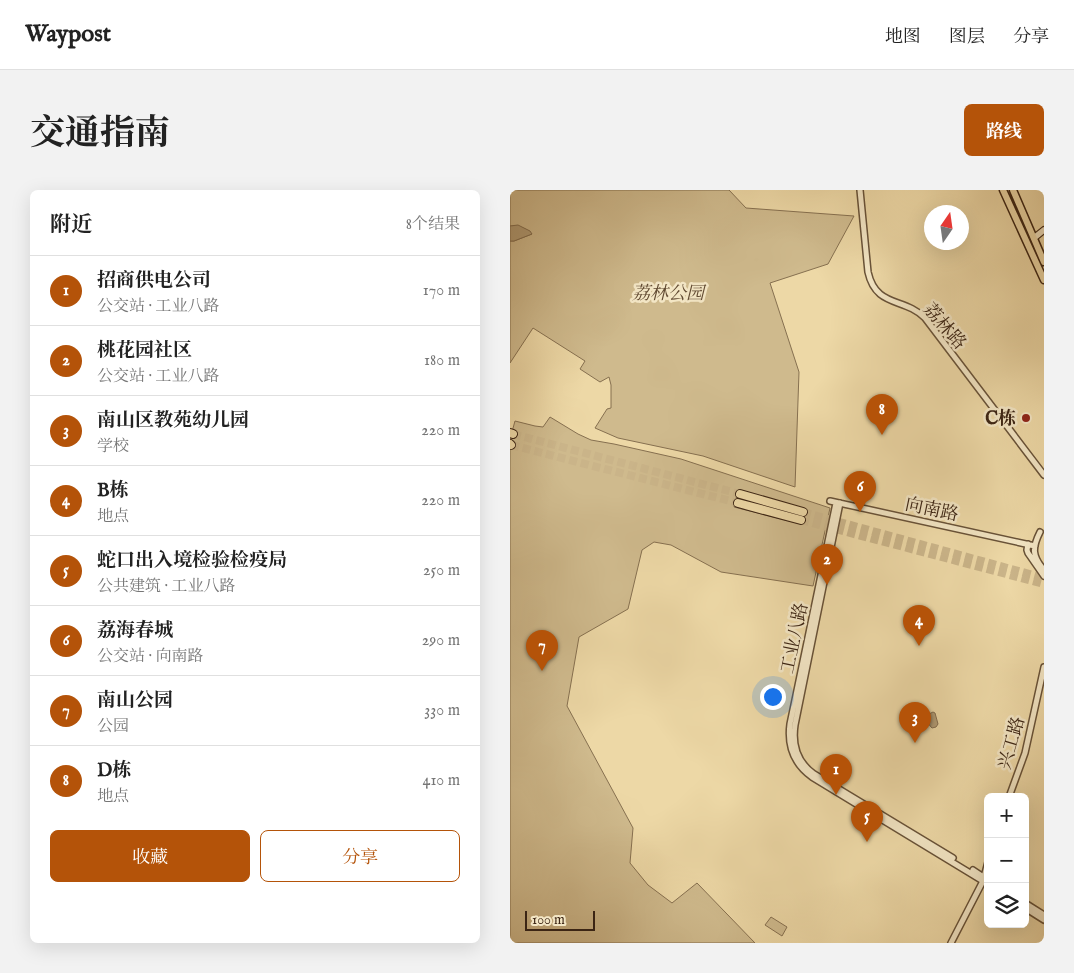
<!DOCTYPE html>
<html lang="zh">
<head>
<meta charset="utf-8">
<style>
	body { margin:0; font-family:"IM FELL English","Noto Serif SC",serif; background:#f2f2f2; color:#222 }
	.controls { position:absolute; right:15px; bottom:15px; display:grid; overflow:hidden; border-radius:8px; box-shadow:0 5px 20px #0002 }
	.controls button { width:45px; height:45px; display:grid; place-items:center; padding:0; border:0; border-bottom:1px solid #e0e0e0; background:#fff; color:#222; font:25px sans-serif }
	.compass { position:absolute; left:414px; top:15px; width:45px; height:45px; border-radius:50%; background:#fff; box-shadow:0 5px 20px #0002; rotate:13deg }
	.scale { position:absolute; left:15px; bottom:12px; width:70px; box-sizing:border-box; padding-left:5px; border:2px solid #3c2514; border-top:0; font-size:14px; line-height:18px; white-space:nowrap; color:#3c2514; -webkit-text-stroke:4px #f3e6c5; paint-order:stroke }
	.you { position:absolute; left:262px; top:506px; width:18px; height:18px; margin:-12px; border:4px solid #fff; border-radius:50%; background:#1a73e8; box-shadow:0 0 0 8px #1a73e833 }
	.badge { display:grid; place-items:center; width:32px; height:32px; border-radius:50%; background:#b45309; color:#fff; font-size:16px; font-weight:700 }
	.pin { position:absolute; translate:-50% -41px; filter:drop-shadow(0 1px 2px #0008) }
	.pin::after { content:''; position:absolute; top:26px; width:18px; height:15px; background:inherit; clip-path:polygon(0 0,100% 0,50% 100%) }
	.list { margin:0; padding:0; list-style:none }
	h2 { display:flex; justify-content:space-between; align-items:center; height:65px; margin:0; padding:0 20px; font-size:21px }
	h2 small { font-size:16px; font-weight:400; color:#767676 }
	.list li { display:grid; grid-template-columns:32px 1fr auto; gap:15px; align-items:center; box-sizing:border-box; height:70px; padding:0 20px; border-top:1px solid #e0e0e0 }
	.list b { display:block; font-size:19px; white-space:nowrap }
	.list p { margin:0; font-size:16px; white-space:nowrap; color:#767676 }
	.list em { font-size:16px; font-style:normal; color:#767676 }
	.actions { display:flex; gap:10px; padding:15px 20px }
	.actions a { flex:1; padding:11px 0; border:1px solid #b45309; border-radius:8px; text-align:center; font-size:18px; color:#b45309 }
	.actions .main { background:#b45309; color:#fff }
	.icon { flex:none; width:28px; height:28px; fill:none; stroke:currentColor; stroke-width:2; stroke-linecap:round; stroke-linejoin:round }
	.map { position:relative; flex:none; width:534px; height:753px; overflow:hidden; border-radius:8px }
	header { display:flex; align-items:center; gap:30px; box-sizing:border-box; height:70px; padding:0 25px; background:#fff; border-bottom:1px solid #e0e0e0 }
	header strong { font-size:24px }
	nav { display:flex; gap:28px; margin-inline-start:auto; font-size:18px }
	.intro { display:flex; align-items:center; justify-content:space-between; box-sizing:border-box; height:120px; padding:0 30px }
	h1 { margin:0; font-size:35px }
	.button { padding:12px 22px; border-radius:8px; background:#b45309; color:#fff; font-size:18px; font-weight:700 }
	main { display:flex; gap:30px; padding:0 30px }
	aside { flex:1; background:#fff; border-radius:8px; box-shadow:0 5px 20px #0002 }
	.map>svg:first-child { display:block }
	.green { fill:#cfba8d; stroke:#867050; fill-rule:evenodd }
	.water { fill:#b19b74; stroke:#826c4e }
	.lines { fill:none; stroke-linecap:round; stroke-linejoin:round }
	.motorway-tunnel { stroke:#cab489; stroke-width:8; stroke-dasharray:8 4; stroke-linecap:butt }
	.tertiary-casing { stroke:#685238; stroke-width:8 }
	.secondary-casing { stroke:#3c2514; stroke-width:8 }
	.primary-casing { stroke:#3c2514; stroke-width:9 }
	.motorway-casing { stroke:#3c2514; stroke-width:10 }
	.tertiary { stroke:#f3e6c5; stroke-width:5 }
	.secondary { stroke:#f3e6c5; stroke-width:5.5 }
	.primary { stroke:#edd8a6; stroke-width:6 }
	.motorway { stroke:#edd8a6; stroke-width:8 }
	.poi-dot { fill:#8f2418; stroke:#f3e6c5; stroke-width:2 }
	.labels { text-anchor:middle; stroke-width:5; stroke-linejoin:round; paint-order:stroke }
	.park-label { font-size:18px; font-style:italic; fill:#614a32; stroke:#f3e6c5 }
	.street-label { font-size:18px; fill:#3c2514; stroke:#f3e6c5 }
	.poi-label { font-size:18px; font-weight:bold; fill:#3c2514; stroke:#f3e6c5; text-anchor:end }
</style>
</head>
<body>
<header>
<strong>Waypost</strong>
<nav><a>地图</a><a>图层</a><a>分享</a></nav>
</header>
<div class="intro"><h1>交通指南</h1><a class="button">路线</a></div>
<main>
<aside>
<h2>附近<small>8个结果</small></h2>
<ul class="list">
<li><span class="badge">1</span><div><b>招商供电公司</b><p>公交站 · 工业八路</p></div><em>170 m</em></li>
<li><span class="badge">2</span><div><b>桃花园社区</b><p>公交站 · 工业八路</p></div><em>180 m</em></li>
<li><span class="badge">3</span><div><b>南山区教苑幼儿园</b><p>学校</p></div><em>220 m</em></li>
<li><span class="badge">4</span><div><b>B栋</b><p>地点</p></div><em>220 m</em></li>
<li><span class="badge">5</span><div><b>蛇口出入境检验检疫局</b><p>公共建筑 · 工业八路</p></div><em>250 m</em></li>
<li><span class="badge">6</span><div><b>荔海春城</b><p>公交站 · 向南路</p></div><em>290 m</em></li>
<li><span class="badge">7</span><div><b>南山公园</b><p>公园</p></div><em>330 m</em></li>
<li><span class="badge">8</span><div><b>D栋</b><p>地点</p></div><em>410 m</em></li>
</ul>
<div class="actions"><a class="main">收藏</a><a>分享</a></div>
</aside>
<div class="map">
<svg width="534" height="753" viewBox="0 0 534 753">
	<rect width="100%" height="100%" fill="#edd8a6"/>
	<filter id="stains"><feTurbulence type="fractalNoise" baseFrequency=".004" numOctaves="4"/><feColorMatrix values="0 0 0 0 .2 0 0 0 0 .09 0 0 0 0 .02 0 0 0 .5 -.17"/></filter>
	<radialGradient id="worn" r=".72"><stop offset=".6" stop-color="#630" stop-opacity="0"/><stop offset="1" stop-color="#630" stop-opacity=".3"/></radialGradient>
	<!-- green -->
	<path class="green" d="M0,0H219L236,18L344,26L318,74L260,93L289,182L285,297L193,266L108,248L85,238L97,219L101,218V195L99,187L90,192L70,179L75,171L23,138L0,173V51H4L22,44C15,37 8,37 0,36Z
		M40,227L68,244L81,250L104,254L171,269L320,318L303,396L211,382L161,355L144,352L132,360L118,419L69,447L57,516L123,638L120,673L138,695L162,713L187,693L245,753H0V249L5,231L25,236L33,237ZM228,300L295,319L291,334L224,317Z
		M261,727L277,737L272,746L255,735Z"/>
	<!-- water -->
	<path class="water" d="M8,35L20,41L22,44L4,51H0V36Z
		M413,522L419,524L423,522L425,523L428,534L426,537L422,538C420,536 412,526 412,525Z"/>
	<g class="lines">
		<!-- motorway-tunnel -->
		<path class="motorway-tunnel" d="M3,244L230,304
			M1,255L228,313
			M293,322L534,388
			M291,330L534,394"/>
		<!-- tertiary casing -->
		<g class="tertiary-casing">
			<path id="tertiary" d="M350,0L358,82C366,118 394,107 415,128L534,285
				M320,311L525,356
				M326,313L280,534C277,557 284,574 302,587L478,694
				M330,313L285,535C282,555 287,572 304,584L443,668
				M530,342C522,358 522,366 534,380
				M518,354L517,360L518,363L534,386
				M499,607L515,563L534,477
				M463,680L478,690
				M515,713L534,725
				M515,718L534,730
				M441,753L473,691L478,672"/>
		</g>
		<!-- secondary casing -->
		<g class="secondary-casing">
			<path id="secondary" d="M524,48L534,40"/>
		</g>
		<!-- primary casing -->
		<g class="primary-casing">
			<path id="primary" d="M493,0L534,90
				M503,0L534,72"/>
		</g>
		<!-- motorway casing -->
		<g class="motorway-casing">
			<path id="motorway" d="M0,243L3,244
				M0,254L1,255
				M230,304L293,322
				M228,313L291,330"/>
		</g>
		<!-- tertiary -->
		<use href="#tertiary" class="tertiary"/>
		<!-- secondary -->
		<use href="#secondary" class="secondary"/>
		<!-- primary -->
		<use href="#primary" class="primary"/>
		<!-- motorway -->
		<use href="#motorway" class="motorway"/>
	</g>
	<!-- markers -->
	<circle class="poi-dot" cx="516" cy="228" r="5"/>
	<g class="labels">
		<!-- park labels -->
		<g class="park-label">
			<text x="158" y="109">荔林公园</text>
		</g>
		<!-- street labels -->
		<g class="street-label">
			<text transform="translate(435 136) rotate(49)" y="6">荔林路</text>
			<text transform="translate(422 319) rotate(12)" y="6">向南路</text>
			<text transform="translate(284 448) rotate(-78)" y="6">工业八路</text>
			<text transform="translate(501 553) rotate(-74)" y="6">兴工路</text>
		</g>
		<!-- poi labels -->
		<g class="poi-label">
			<text x="506" y="234">C栋</text>
		</g>
	</g>
	<rect width="100%" height="100%" filter="url(#stains)"/>
	<rect width="100%" height="100%" fill="url(#worn)"/>
</svg>
<div class="controls">
<button>+</button>
<button>−</button>
<button><svg class="icon" aria-label="layers" viewBox="0 0 24 24"><path d="M12 4l9 5-9 5-9-5zM3 14l9 5 9-5"/></svg></button>
</div>
<svg class="compass" viewBox="-18 -18 36 36"><path d="M0-13l5 13h-10z" fill="#e53935"/><path d="M0 13l5-13h-10z" fill="#767676"/></svg>
<div class="scale">100 m</div>
<div class="you"></div>
<div class="pin badge" style="left:326px;top:605px">1</div>
<div class="pin badge" style="left:317px;top:395px">2</div>
<div class="pin badge" style="left:405px;top:553px">3</div>
<div class="pin badge" style="left:409px;top:456px">4</div>
<div class="pin badge" style="left:357px;top:652px">5</div>
<div class="pin badge" style="left:350px;top:322px">6</div>
<div class="pin badge" style="left:32px;top:481px">7</div>
<div class="pin badge" style="left:372px;top:245px">8</div>
</div>
</main>
</body>
</html>
